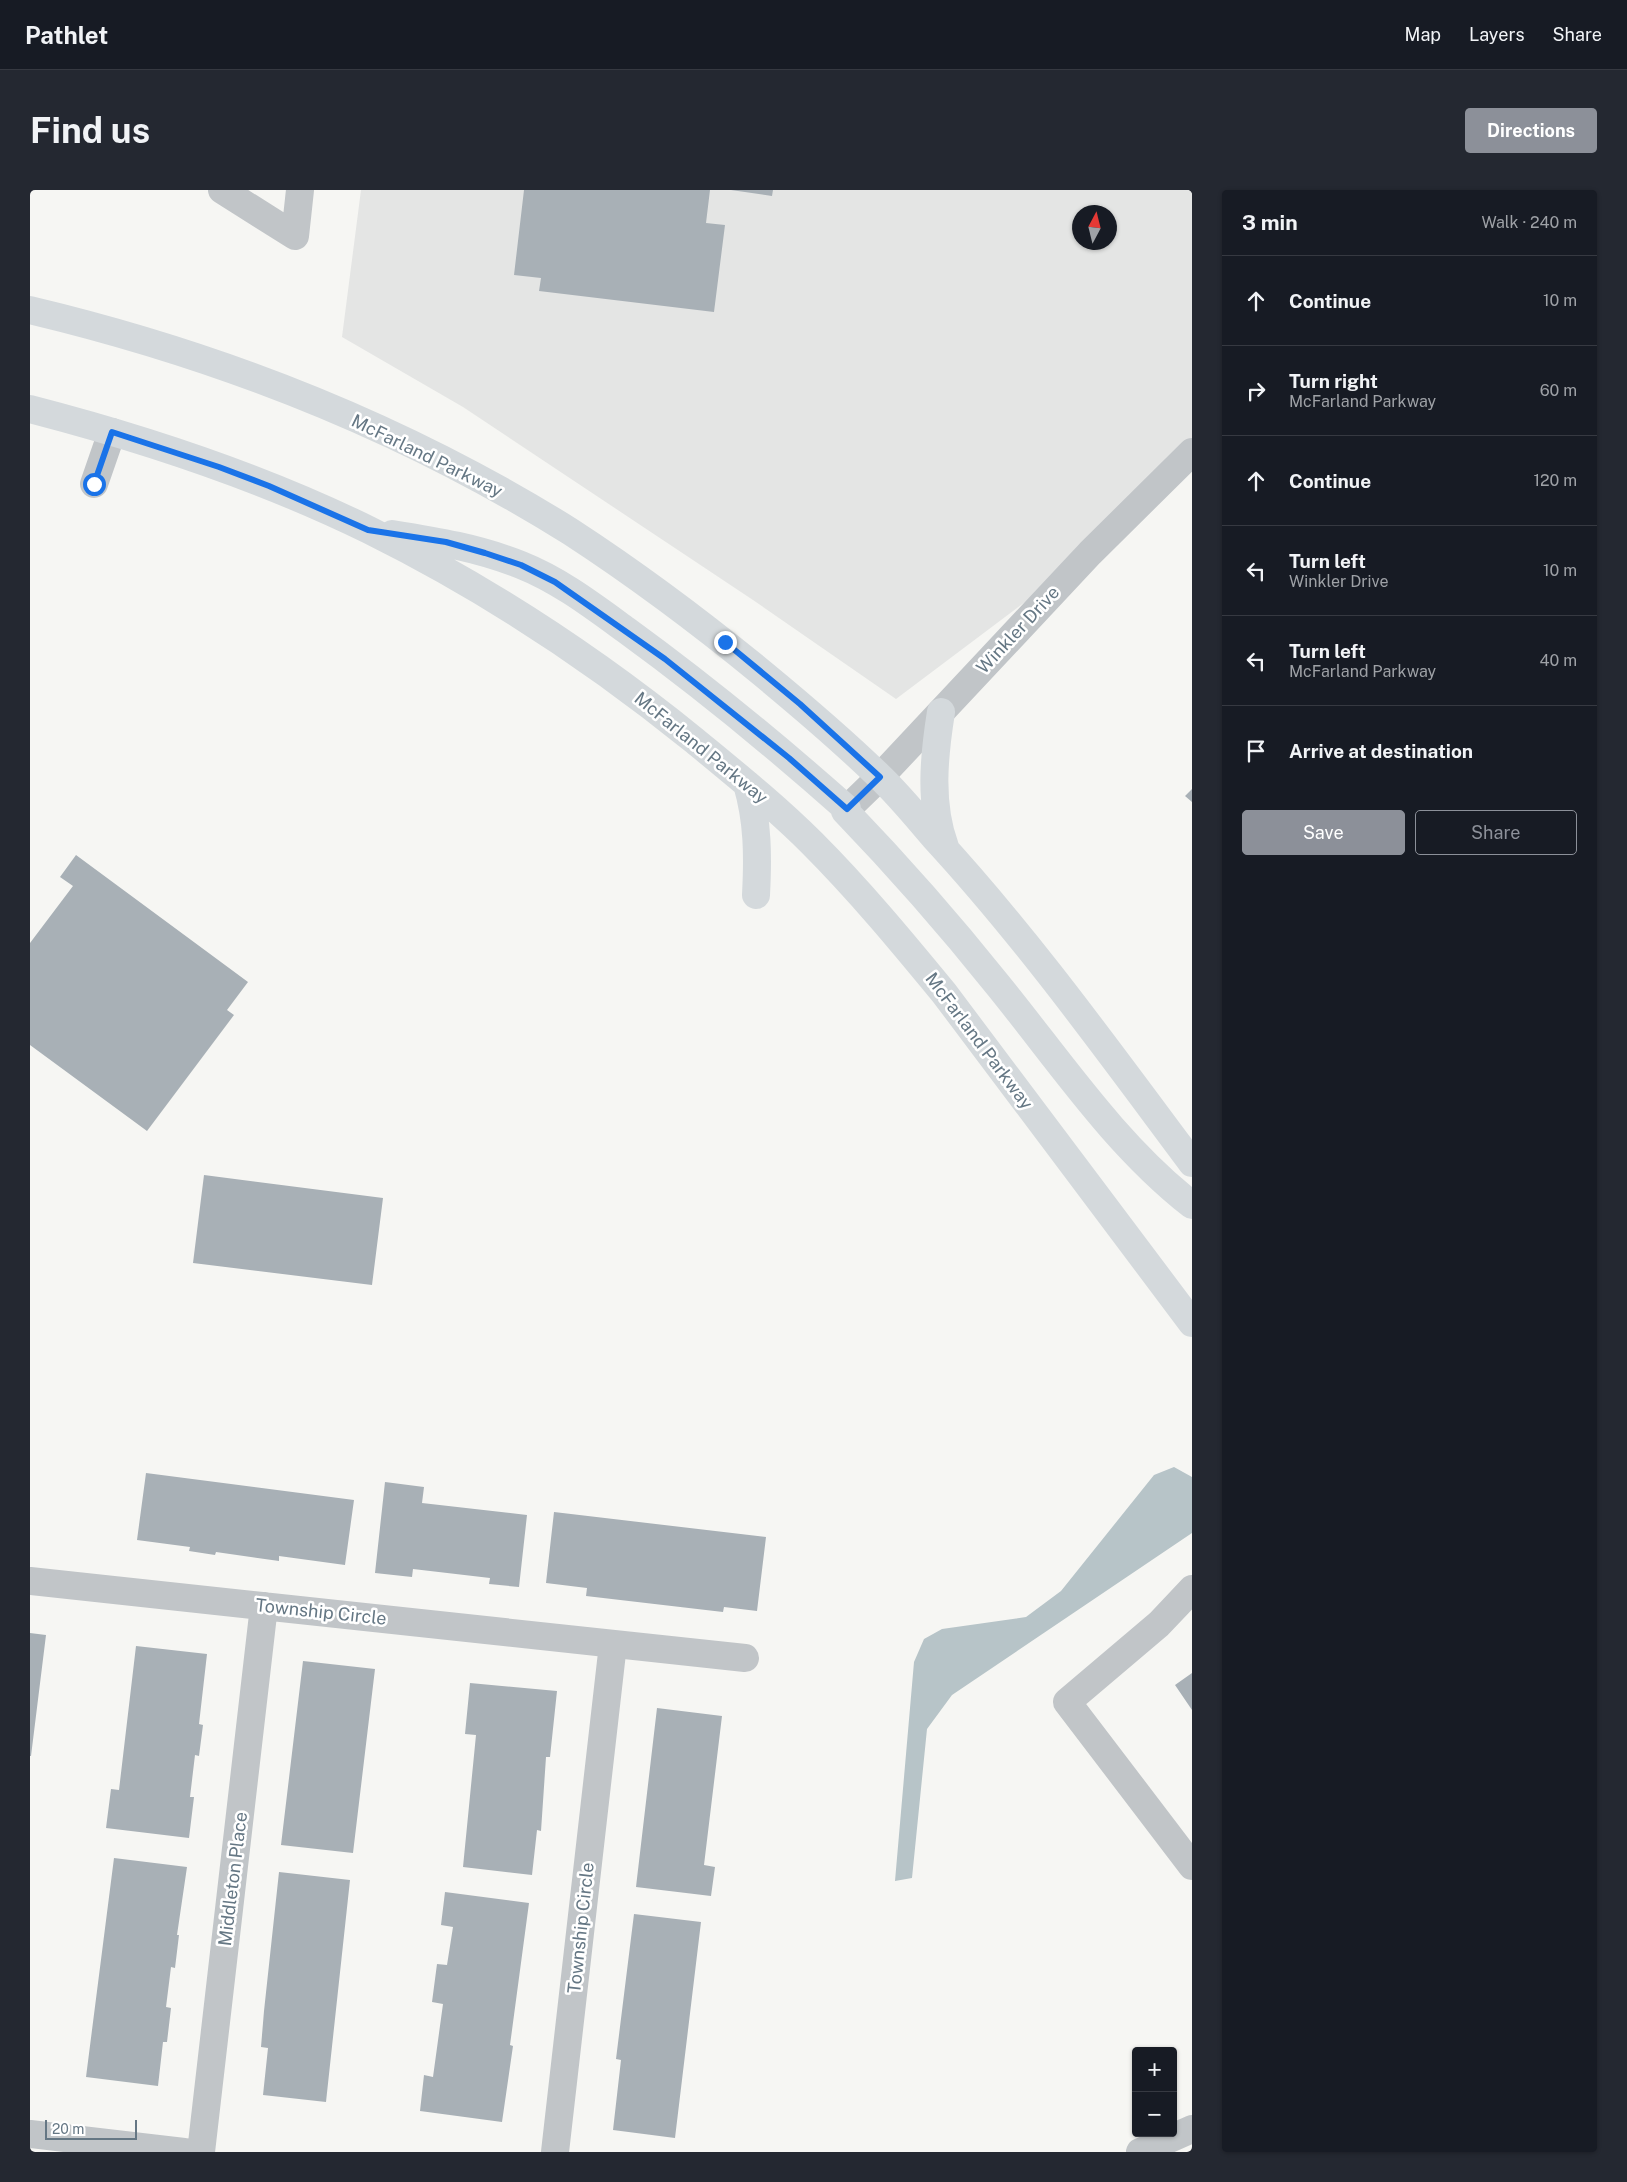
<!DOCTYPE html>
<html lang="en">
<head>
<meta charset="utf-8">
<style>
	body { margin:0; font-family:"Public Sans",sans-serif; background:#242831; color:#f1f3f6 }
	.controls { position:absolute; right:15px; bottom:15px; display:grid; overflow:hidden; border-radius:5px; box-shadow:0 1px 4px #0004 }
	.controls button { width:45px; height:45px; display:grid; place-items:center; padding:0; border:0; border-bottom:1px solid #363941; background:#171b24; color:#f1f3f6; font:25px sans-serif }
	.compass { position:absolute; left:1042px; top:15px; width:45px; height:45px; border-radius:50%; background:#171b24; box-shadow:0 1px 4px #0004; rotate:7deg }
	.scale { position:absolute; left:15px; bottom:12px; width:92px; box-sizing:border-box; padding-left:5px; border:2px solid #657784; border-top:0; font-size:14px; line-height:18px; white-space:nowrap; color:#657784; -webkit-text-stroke:4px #fff; paint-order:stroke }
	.stop { position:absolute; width:15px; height:15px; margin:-11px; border:4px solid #1a73e8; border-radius:50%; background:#fff }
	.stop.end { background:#1a73e8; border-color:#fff; box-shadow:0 1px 5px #0008 }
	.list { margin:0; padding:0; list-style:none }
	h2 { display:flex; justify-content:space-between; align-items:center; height:65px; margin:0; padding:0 20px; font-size:21px }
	h2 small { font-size:16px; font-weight:400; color:#9ea1a6 }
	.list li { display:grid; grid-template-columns:32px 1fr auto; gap:15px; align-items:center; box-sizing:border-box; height:90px; padding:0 20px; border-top:1px solid #363941 }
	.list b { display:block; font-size:19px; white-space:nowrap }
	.list p { margin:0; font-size:16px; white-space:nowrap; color:#9ea1a6 }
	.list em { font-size:16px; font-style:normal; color:#9ea1a6 }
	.actions { display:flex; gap:10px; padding:15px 20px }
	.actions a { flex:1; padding:11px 0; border:1px solid #8c9099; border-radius:5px; text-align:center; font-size:18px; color:#8c9099 }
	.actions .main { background:#8c9099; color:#fff }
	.icon { flex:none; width:28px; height:28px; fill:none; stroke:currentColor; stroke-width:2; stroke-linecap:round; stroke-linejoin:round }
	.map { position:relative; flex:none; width:1162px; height:1962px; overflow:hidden; border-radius:5px }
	header { display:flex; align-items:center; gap:30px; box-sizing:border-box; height:70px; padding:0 25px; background:#171b24; border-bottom:1px solid #363941 }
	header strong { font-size:24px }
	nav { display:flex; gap:28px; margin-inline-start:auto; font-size:18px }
	.intro { display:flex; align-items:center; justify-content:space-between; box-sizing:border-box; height:120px; padding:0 30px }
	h1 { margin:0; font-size:35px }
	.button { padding:12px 22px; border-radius:5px; background:#8c9099; color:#fff; font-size:18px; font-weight:700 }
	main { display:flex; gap:30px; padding:0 30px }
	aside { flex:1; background:#171b24; border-radius:5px; box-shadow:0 1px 4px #0004 }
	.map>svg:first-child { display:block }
	.built { fill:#e4e5e4; fill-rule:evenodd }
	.water { fill:#b7c4c8 }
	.building { fill:#a8b0b6 }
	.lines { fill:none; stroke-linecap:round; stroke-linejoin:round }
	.minor { stroke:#c1c5c8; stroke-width:28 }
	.major { stroke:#d4d9dc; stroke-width:28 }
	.route { stroke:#1a73e8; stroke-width:6 }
	.labels { text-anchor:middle; stroke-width:5; stroke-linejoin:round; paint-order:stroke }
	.street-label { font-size:18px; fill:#657784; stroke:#fff }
</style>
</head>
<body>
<header>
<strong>Pathlet</strong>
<nav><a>Map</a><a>Layers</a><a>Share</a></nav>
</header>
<div class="intro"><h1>Find us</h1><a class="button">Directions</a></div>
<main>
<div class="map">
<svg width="1162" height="1962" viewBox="0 0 1162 1962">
	<rect width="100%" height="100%" fill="#f6f6f3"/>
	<!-- built -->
	<path class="built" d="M331,0H1162V258L1060,363L866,509L723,410L433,217L312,147ZM1050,22H1080V52H1050Z"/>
	<!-- water -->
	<path class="water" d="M1144,1277L1162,1287V1343L922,1505L897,1539L882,1688L865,1691L884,1472L894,1449L912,1439L996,1427L1031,1401L1124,1285Z"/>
	<!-- building -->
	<path class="building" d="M494,0H680L676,33L695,35L684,122L509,101L511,88L484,85Z
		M701,0H743L742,6Z
		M1162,599V612L1155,606Z
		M46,665L218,792L197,820L204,825L117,941L0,855V753L43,696L30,687Z
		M174,985L353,1008L342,1095L163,1073Z
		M116,1283L324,1310L315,1375L249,1366V1371L186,1362L185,1365L159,1361L160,1357L107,1350Z
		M355,1292L394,1297L392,1313L497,1325L489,1397L459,1394L460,1388L383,1379L382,1387L345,1383Z
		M524,1322L736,1347L727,1421L694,1417L693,1422L556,1406L557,1398L516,1393Z
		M0,1443L16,1445L1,1566H0Z
		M106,1456L177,1464L169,1534L173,1535L169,1566L165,1565L160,1607H164L159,1648L76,1638L81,1599L89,1600Z
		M273,1471L345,1479L323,1663L251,1655Z
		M1162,1483V1520L1145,1495Z
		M440,1493L527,1501L520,1567H516L511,1641L507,1640L502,1685L433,1677L446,1545L435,1544Z
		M627,1518L692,1526L674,1675L685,1677L681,1706L606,1697Z
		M84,1668L157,1677L147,1745H149L145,1778L141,1777L136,1817L141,1818L137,1852H133L128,1896L56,1887Z
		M249,1682L320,1690L296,1912L233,1905L238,1858L231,1857L234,1821Z
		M415,1702L499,1713L480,1855L483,1856L472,1932L390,1921L394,1885L403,1887L413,1814L402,1812L407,1774L417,1775L423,1737L411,1735Z
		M604,1724L671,1732L645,1948L583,1940L591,1870L586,1869Z"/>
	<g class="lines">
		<!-- minor -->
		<path class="minor" d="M192,0L265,46L270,0
			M64,294L82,242
			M817,619L850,587L1060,363L1162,262
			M0,1391L715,1468
			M1162,1399L1129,1434L1037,1512L1162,1676
			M0,1944L154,1962
			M171,1962L234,1416
			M525,1962L583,1454
			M1110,1962L1162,1939"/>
		<!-- major -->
		<path class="major" d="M0,120C189,165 375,238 541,342C607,385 671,433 732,483C772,516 812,550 849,586C869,605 886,626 904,647C998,749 1079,862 1162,973
			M0,219C116,249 231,287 339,340C456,398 564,469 665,551C705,584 746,617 782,653C829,700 872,752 914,803L1162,1133
			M362,344C406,351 449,358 491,375C529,390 563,416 596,440C673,496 746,556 817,619
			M911,522C904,566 899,614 915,657
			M717,594C728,631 728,667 726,705
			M815,621C868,676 919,734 967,794C1029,870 1084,954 1162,1015"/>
	</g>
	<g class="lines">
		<!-- route -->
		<path class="route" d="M64,294L82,242L189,277L239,296L338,340L416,352L455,363L491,375L525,392L635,469L759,568L817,619L850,587L770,514L695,452"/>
	</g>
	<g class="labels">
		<!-- street labels -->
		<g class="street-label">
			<text transform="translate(397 266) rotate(26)" y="6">McFarland Parkway</text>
			<text transform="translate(988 440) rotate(-47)" y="6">Winkler Drive</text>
			<text transform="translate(671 558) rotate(39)" y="6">McFarland Parkway</text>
			<text transform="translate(949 851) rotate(53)" y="6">McFarland Parkway</text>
			<text transform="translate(291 1422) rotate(6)" y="6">Township Circle</text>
			<text transform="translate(203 1689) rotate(-83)" y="6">Middleton Place</text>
			<text transform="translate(551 1738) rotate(-84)" y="6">Township Circle</text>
		</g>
	</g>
</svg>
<div class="controls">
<button>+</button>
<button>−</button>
</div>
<svg class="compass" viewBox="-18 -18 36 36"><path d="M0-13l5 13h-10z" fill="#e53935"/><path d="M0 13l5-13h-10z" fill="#9ea1a6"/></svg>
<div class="scale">20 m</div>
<div class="stop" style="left:64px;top:294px"></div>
<div class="stop end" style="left:695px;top:452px"></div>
</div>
<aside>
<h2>3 min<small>Walk · 240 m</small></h2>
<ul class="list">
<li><svg class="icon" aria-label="ahead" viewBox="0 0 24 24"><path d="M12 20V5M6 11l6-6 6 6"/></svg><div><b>Continue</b></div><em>10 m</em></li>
<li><svg class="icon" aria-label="right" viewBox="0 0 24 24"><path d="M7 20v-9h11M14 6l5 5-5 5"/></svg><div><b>Turn right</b><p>McFarland Parkway</p></div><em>60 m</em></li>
<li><svg class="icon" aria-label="ahead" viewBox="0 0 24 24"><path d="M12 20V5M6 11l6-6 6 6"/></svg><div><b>Continue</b></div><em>120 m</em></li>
<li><svg class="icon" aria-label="left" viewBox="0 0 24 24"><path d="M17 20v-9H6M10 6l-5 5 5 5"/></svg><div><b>Turn left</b><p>Winkler Drive</p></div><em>10 m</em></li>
<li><svg class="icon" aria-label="left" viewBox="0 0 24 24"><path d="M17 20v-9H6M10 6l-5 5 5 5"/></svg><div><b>Turn left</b><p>McFarland Parkway</p></div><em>40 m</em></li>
<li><svg class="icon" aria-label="arrive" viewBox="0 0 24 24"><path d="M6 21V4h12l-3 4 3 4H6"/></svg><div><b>Arrive at destination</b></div></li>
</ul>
<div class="actions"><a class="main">Save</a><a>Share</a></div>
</aside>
</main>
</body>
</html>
